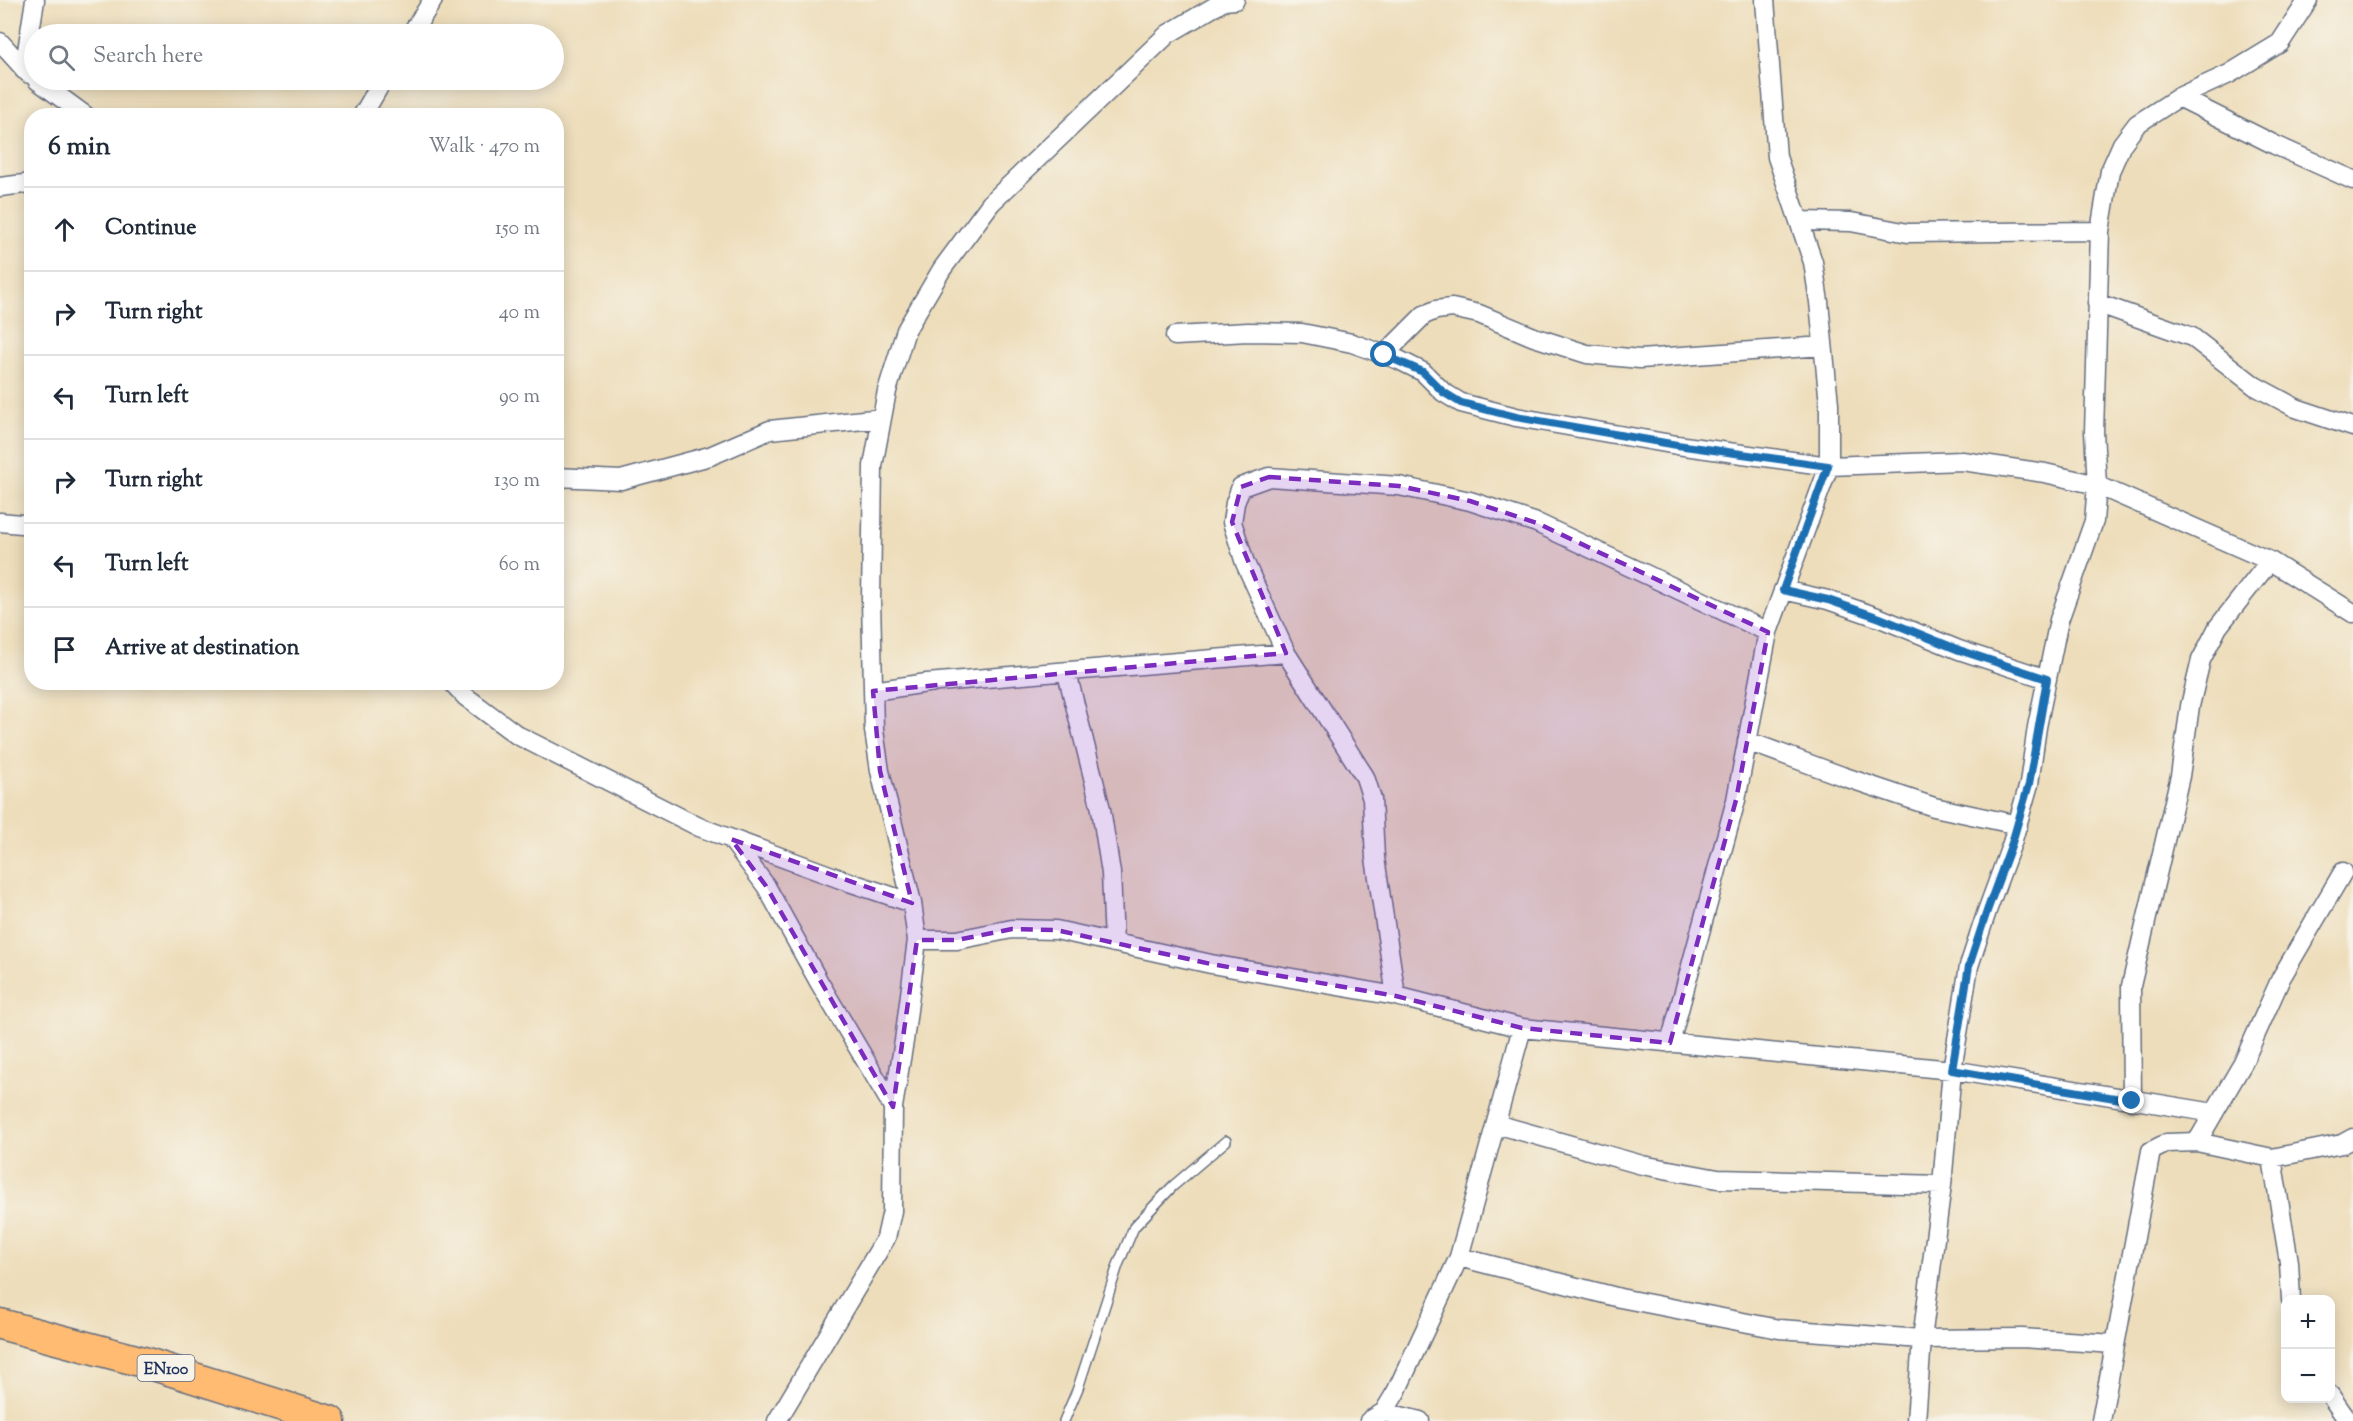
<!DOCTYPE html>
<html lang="en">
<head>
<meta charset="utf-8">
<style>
	body { margin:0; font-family:"Sorts Mill Goudy",serif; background:#f6f6f7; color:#1f2937 }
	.controls { position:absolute; right:18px; bottom:18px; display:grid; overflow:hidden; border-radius:12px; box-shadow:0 3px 15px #0003 }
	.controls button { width:54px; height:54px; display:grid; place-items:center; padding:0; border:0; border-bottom:2px solid #e0e1e3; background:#fff; color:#1f2937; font:30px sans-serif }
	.stop { position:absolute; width:18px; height:18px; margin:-14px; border:4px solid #1f6fb2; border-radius:50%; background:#fff }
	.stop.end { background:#1f6fb2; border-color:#fff; box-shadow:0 2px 6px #0008 }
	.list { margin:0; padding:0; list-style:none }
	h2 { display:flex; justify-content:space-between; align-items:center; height:78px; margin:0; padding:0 24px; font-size:26px }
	h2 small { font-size:20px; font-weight:400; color:#747a83 }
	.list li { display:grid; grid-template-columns:39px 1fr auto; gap:18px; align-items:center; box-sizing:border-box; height:84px; padding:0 24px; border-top:2px solid #e0e1e3 }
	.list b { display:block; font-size:22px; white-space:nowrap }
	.list em { font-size:20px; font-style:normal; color:#747a83 }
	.icon { flex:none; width:33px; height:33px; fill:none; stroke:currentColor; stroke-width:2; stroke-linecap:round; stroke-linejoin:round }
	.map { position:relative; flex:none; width:2353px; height:1421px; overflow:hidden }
	.search { position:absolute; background:#fff; box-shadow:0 3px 15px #0003; left:24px; top:24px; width:540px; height:66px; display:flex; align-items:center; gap:15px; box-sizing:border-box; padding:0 21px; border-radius:33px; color:#747a83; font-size:22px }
	.panel { position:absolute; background:#fff; box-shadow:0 3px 15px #0003; left:24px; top:108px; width:540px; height:582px; border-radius:24px }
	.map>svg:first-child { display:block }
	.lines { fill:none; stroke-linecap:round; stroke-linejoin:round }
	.service-casing { stroke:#646c7e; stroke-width:12 }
	.minor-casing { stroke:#646c7e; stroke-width:21 }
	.primary-casing { stroke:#646c7e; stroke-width:33 }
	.service { stroke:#fff; stroke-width:9 }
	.minor { stroke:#fff; stroke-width:18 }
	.primary { stroke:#ffbb71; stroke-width:30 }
	.route { stroke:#1f6fb2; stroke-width:8 }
	.marked { fill:#7b2cbf; fill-opacity:0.2; stroke:#7b2cbf; stroke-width:4.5; stroke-dasharray:12 8; stroke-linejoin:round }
	.labels { text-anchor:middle; stroke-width:4.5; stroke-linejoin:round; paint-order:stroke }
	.shield { fill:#f7f3e8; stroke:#5d6a87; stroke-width:1.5 }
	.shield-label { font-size:16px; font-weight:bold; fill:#1b2f5e }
</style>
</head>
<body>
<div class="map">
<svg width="2353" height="1421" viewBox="0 0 2353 1421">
	<rect width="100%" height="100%" fill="#f7f3e8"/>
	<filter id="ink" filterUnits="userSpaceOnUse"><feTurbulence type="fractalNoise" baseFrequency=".0167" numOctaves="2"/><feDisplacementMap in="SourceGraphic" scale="12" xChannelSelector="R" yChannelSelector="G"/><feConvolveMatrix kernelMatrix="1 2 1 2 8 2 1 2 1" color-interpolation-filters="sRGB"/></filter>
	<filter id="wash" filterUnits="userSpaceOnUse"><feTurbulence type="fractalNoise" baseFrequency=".008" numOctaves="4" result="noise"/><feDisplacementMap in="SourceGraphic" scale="24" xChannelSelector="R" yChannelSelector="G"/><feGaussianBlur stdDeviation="1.35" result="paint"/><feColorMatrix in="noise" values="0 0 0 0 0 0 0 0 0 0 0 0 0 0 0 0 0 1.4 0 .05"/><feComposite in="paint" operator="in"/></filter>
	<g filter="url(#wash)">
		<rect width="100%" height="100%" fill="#edddba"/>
	</g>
	<g filter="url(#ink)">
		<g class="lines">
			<!-- service casing -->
			<g class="service-casing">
				<path id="service" d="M1064,1421L1078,1388L1118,1265L1134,1227L1173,1186L1226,1141"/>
			</g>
			<!-- minor casing -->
			<g class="minor-casing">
				<path id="minor" d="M411,34L433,0
					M0,42L29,74
					M24,70L35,0
					M37,80L86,116
					M2179,97L2275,145L2353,180
					M362,116L383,80
					M0,187L24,184L32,186
					M1799,221L1851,222L1908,233L2100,231
					M2097,303L2192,337L2255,386L2296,408L2353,427
					M1175,336L1248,332L1302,333L1352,343L1399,360L1423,372L1443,392L1461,403L1516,417L1677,445L1829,466L1962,461L2045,473L2097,485L2270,561L2353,613
					M1384,355L1424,315L1436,310L1452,308L1479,314L1534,337L1587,354L1640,359L1823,346
					M556,477L621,480L710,456L770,430L882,418
					M0,522L32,525
					M1783,590L1828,600L1880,618L1959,650L2047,679
					M1067,673L1101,809L1111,873L1114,943
					M452,682L466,697L517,735L699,827L843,880L912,903
					M873,691L927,683L1286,653
					M1747,741L1842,776L1934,807L2018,825
					M731,839L766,886L819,982L893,1107
					M917,940H957L1012,929L1056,930L1211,964L1396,996L1522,1028L1952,1070L2214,1113
					M1396,996L1375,858L1372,799L1365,777L1286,653L1245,563L1232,522L1235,503L1241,487L1269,477L1399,486L1470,501L1537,523L1768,632
					M1670,1043L1736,800L1768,632L1829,466V404L1819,302L1813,262L1777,157L1765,0
					M2132,1101L2131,986L2180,776L2190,706L2201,660L2218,627L2270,561
					M1496,1124L1642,1165L1718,1179L1942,1185
					M2197,1142L2243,1063L2281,978L2343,872
					M2272,1158L2289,1262L2291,1300
					M1459,1257L1620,1298L1779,1329L1922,1339L2022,1338L2115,1344
					M2330,1395L2348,1421
					M1384,1412L1420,1421
					M777,1421L886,1238L892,1211L893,1107L904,1041L917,940L912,903L880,771L874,730L871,600L873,466L887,391L906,330L942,269L991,203L1168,34L1224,1L1235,0
					M1369,1421L1384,1412L1396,1392L1459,1257L1522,1028
					M1916,1421L1922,1339L1942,1185L1952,1070L1969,966L1987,911L2012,843L2029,784L2037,727L2059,620L2094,521L2097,485L2094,432L2100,231L2110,171L2122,144L2137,124L2179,97L2229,74L2280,43L2308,0
					M2101,1421L2151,1151L2167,1143L2197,1142L2272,1158L2342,1144L2353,1138"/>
			</g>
			<!-- primary casing -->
			<g class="primary-casing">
				<path id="primary" d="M0,1324L147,1363L330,1421"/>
			</g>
			<!-- service -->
			<use href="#service" class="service"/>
			<!-- minor -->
			<use href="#minor" class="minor"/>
			<!-- primary -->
			<use href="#primary" class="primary"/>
		</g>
	</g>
	<g class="lines" filter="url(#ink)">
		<!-- route -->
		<path class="route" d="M1384,355L1423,372L1443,392L1461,403L1516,417L1677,445L1828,466L1783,590L1828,600L1880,618L1959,650L2047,679L2029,784L2012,843L1987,911L1969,966L1952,1070L2132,1101"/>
	</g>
	<!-- marked area -->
	<path class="marked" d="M1269,477L1399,486L1470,501L1537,523L1768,632L1736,800L1670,1043L1522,1028L1396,996L1211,964L1056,930L1012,929L957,940H917L893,1107L766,886L731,839L912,903L880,771L873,691L1286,653L1232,522L1241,487Z"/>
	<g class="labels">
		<!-- shield labels -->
		<rect class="shield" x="137.5" y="1355" width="57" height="26" rx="4.5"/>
		<g class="shield-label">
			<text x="166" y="1374">EN100</text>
		</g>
	</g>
</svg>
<div class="controls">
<button>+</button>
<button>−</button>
</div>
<div class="stop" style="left:1384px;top:355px"></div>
<div class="stop end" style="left:2132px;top:1101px"></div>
<div class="search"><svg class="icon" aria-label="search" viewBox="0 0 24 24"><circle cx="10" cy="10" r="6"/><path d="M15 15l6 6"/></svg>Search here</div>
<section class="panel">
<h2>6 min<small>Walk · 470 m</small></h2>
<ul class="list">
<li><svg class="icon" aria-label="ahead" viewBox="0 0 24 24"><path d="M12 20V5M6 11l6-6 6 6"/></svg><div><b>Continue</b></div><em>150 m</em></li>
<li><svg class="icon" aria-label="right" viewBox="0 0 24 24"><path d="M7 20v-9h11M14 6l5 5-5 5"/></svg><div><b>Turn right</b></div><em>40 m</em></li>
<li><svg class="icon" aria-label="left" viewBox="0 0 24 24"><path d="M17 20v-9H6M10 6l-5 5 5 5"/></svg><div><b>Turn left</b></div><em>90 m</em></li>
<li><svg class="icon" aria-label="right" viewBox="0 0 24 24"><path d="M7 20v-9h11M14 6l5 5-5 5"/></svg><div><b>Turn right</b></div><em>130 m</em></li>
<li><svg class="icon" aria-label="left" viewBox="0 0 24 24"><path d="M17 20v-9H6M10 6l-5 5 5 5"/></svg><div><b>Turn left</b></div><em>60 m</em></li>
<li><svg class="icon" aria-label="arrive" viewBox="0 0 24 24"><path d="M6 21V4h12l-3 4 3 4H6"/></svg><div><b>Arrive at destination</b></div></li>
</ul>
</section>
</div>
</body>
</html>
